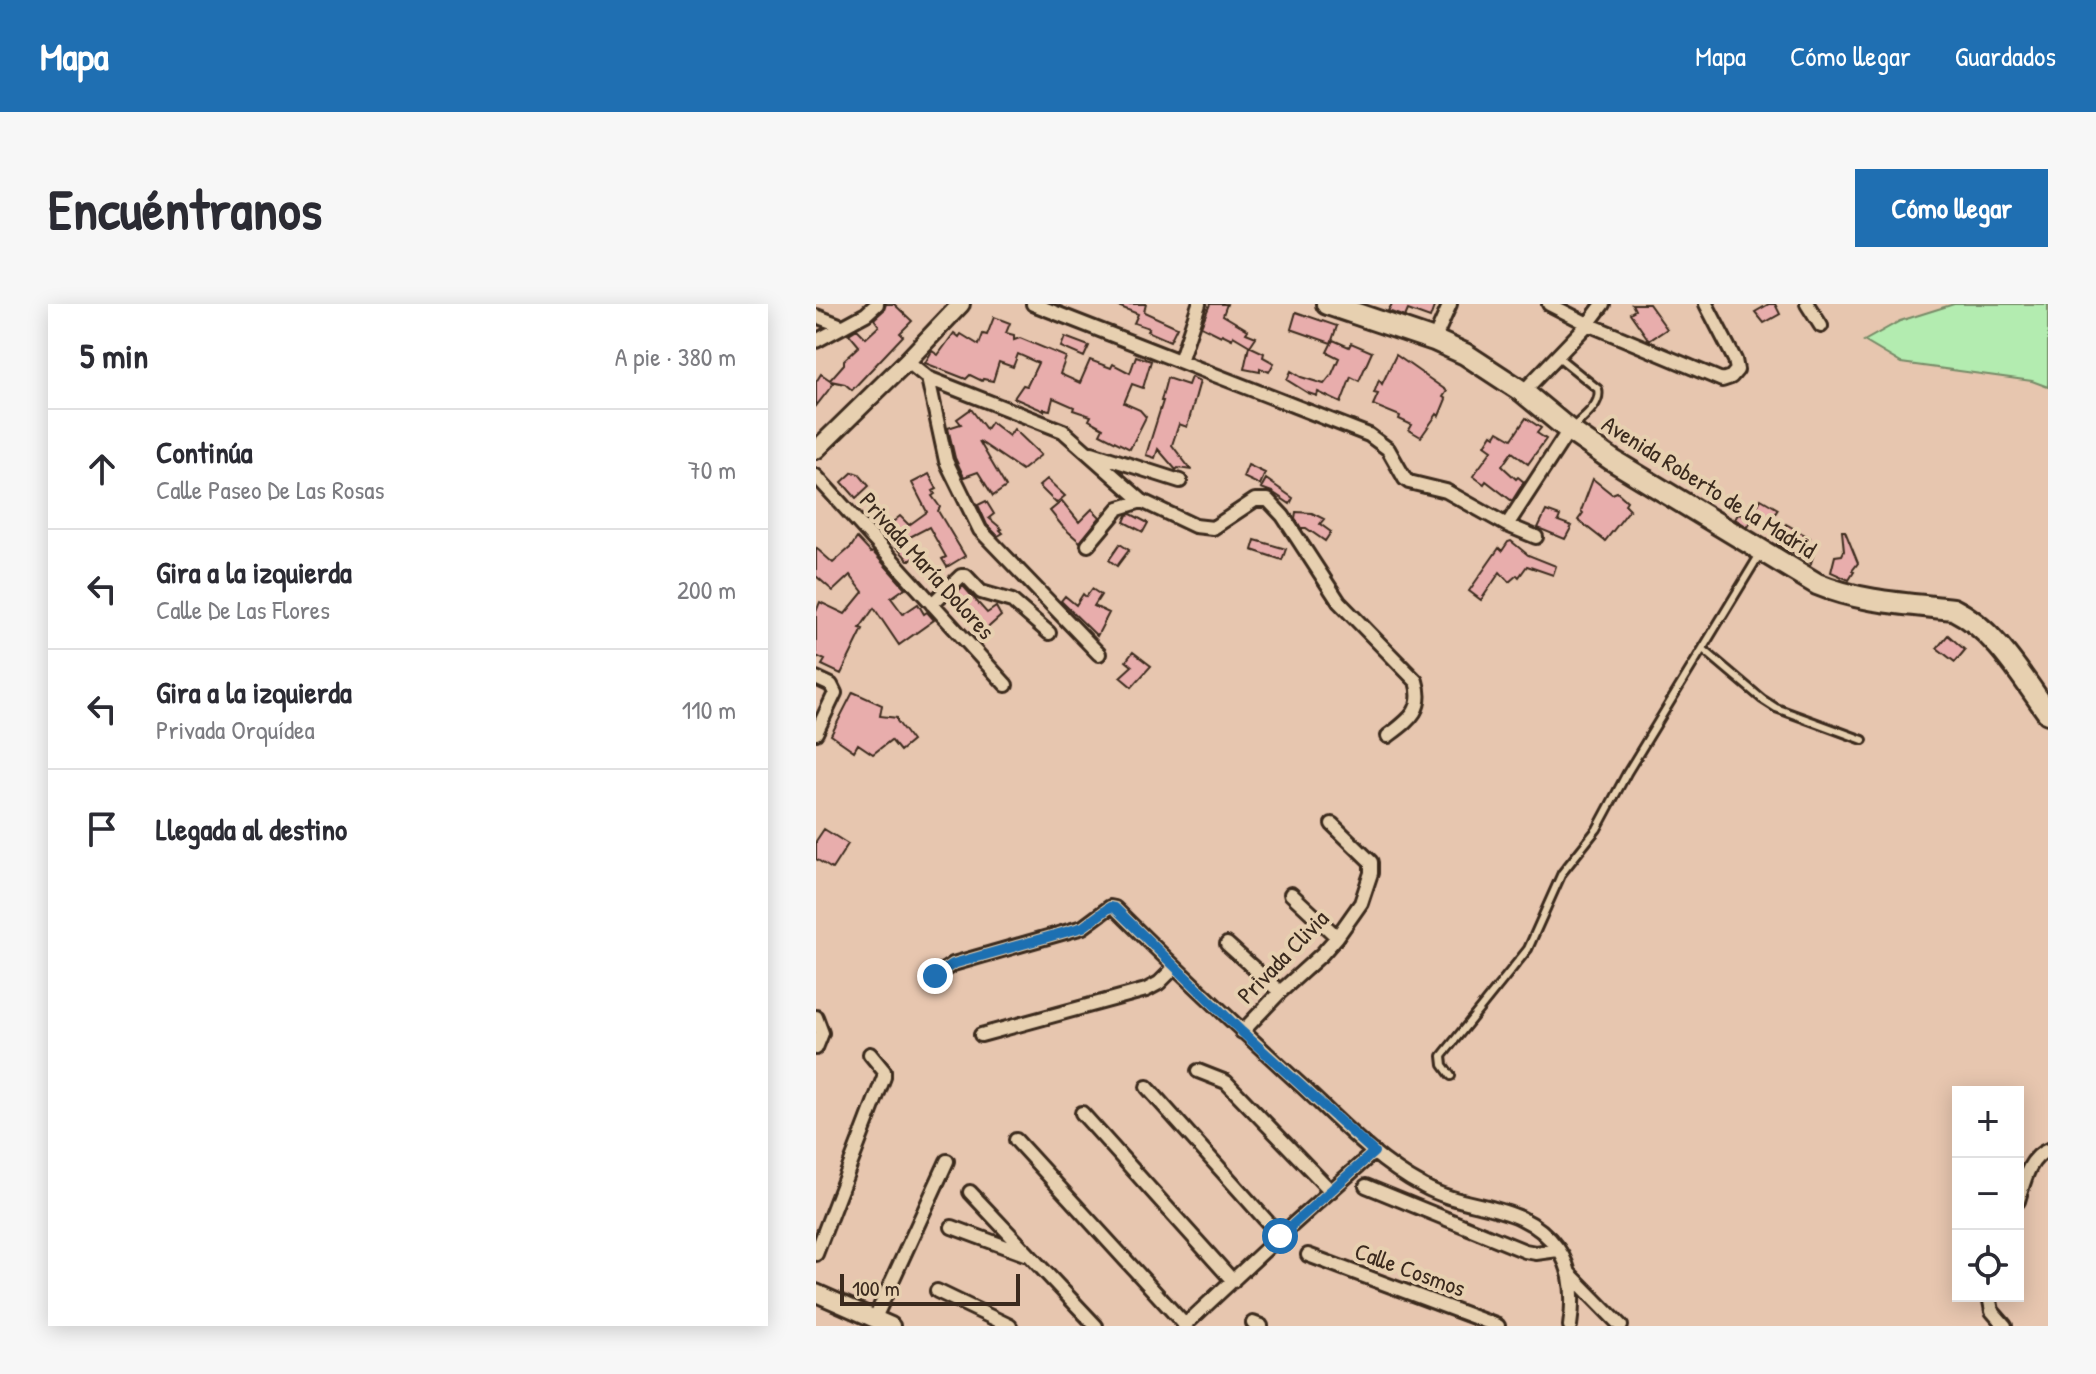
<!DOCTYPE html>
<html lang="es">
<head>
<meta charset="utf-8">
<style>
	body { margin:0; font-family:"Patrick Hand",sans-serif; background:#f7f7f7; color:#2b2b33 }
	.controls { position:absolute; right:24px; bottom:24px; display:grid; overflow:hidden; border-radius:0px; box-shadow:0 4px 20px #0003 }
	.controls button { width:72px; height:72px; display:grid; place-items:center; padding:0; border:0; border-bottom:2px solid #e1e1e2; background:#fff; color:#2b2b33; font:40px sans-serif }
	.scale { position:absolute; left:24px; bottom:20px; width:180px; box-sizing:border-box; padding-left:8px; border:4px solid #3b2a1e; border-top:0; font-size:22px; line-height:28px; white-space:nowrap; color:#3b2a1e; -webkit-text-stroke:6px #e7d0b0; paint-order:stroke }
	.stop { position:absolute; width:24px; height:24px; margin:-18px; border:6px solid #1f6fb2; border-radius:50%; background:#fff }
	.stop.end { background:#1f6fb2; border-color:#fff; box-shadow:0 2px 8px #0008 }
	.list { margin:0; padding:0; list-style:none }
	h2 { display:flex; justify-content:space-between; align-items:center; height:104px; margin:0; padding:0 32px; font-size:34px }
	h2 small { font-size:26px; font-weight:400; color:#7c7c81 }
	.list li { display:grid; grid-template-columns:52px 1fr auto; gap:24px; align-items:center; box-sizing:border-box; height:120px; padding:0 32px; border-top:2px solid #e1e1e2 }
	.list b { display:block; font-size:30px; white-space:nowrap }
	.list p { margin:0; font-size:26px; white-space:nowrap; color:#7c7c81 }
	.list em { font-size:26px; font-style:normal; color:#7c7c81 }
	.icon { flex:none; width:44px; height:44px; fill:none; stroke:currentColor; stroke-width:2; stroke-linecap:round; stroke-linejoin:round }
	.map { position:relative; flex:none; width:1232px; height:1022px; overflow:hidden; border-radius:0px }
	header { display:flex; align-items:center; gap:48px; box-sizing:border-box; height:112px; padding:0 40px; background:#1f6fb2; color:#fff }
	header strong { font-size:38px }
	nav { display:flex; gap:44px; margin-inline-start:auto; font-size:28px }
	.intro { display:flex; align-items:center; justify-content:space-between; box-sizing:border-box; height:192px; padding:0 48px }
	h1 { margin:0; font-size:56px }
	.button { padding:20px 36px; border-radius:0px; background:#1f6fb2; color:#fff; font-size:28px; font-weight:700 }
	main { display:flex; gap:48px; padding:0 48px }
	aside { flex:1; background:#fff; border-radius:0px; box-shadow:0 4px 20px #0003 }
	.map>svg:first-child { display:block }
	.green { fill:#b3ecb0; stroke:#778b67; stroke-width:2 }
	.building { fill:#e8adac; stroke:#3b2a1e; stroke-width:2 }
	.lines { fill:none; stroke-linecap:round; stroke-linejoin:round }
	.service-casing { stroke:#3b2a1e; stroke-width:12 }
	.minor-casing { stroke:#3b2a1e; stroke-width:18 }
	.tertiary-casing { stroke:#3b2a1e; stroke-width:22 }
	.primary-casing { stroke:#3b2a1e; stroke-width:26 }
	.service { stroke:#e7d0b0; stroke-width:6 }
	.minor { stroke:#e7d0b0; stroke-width:12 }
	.tertiary { stroke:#e7d0b0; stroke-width:16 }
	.primary { stroke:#e7d0b0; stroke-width:20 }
	.route { stroke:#1f6fb2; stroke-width:10 }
	.labels { text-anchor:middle; stroke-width:8; stroke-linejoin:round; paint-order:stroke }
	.street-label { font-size:24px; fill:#3b2a1e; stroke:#e7d0b0 }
</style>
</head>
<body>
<header>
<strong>Mapa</strong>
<nav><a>Mapa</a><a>Cómo llegar</a><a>Guardados</a></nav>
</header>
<div class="intro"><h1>Encuéntranos</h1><a class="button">Cómo llegar</a></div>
<main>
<aside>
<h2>5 min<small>A pie · 380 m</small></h2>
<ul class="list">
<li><svg class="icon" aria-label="ahead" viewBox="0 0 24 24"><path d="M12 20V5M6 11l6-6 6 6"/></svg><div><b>Continúa</b><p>Calle Paseo De Las Rosas</p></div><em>70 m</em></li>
<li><svg class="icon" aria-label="left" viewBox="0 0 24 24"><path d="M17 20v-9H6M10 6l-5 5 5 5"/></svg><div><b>Gira a la izquierda</b><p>Calle De Las Flores</p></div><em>200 m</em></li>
<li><svg class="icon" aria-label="left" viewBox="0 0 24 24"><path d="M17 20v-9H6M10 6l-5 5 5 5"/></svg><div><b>Gira a la izquierda</b><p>Privada Orquídea</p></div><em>110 m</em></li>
<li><svg class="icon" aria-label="arrive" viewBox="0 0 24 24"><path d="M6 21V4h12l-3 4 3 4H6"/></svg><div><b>Llegada al destino</b></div></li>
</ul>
</aside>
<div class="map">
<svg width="1232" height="1022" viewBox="0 0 1232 1022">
	<rect width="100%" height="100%" fill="#e7c6af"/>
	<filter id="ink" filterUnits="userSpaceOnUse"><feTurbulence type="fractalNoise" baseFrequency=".0125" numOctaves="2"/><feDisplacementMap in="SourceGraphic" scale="16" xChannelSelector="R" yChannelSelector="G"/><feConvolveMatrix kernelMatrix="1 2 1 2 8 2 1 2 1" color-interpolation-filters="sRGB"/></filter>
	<g filter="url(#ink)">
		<!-- green -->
		<path class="green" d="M1138,0H1232V83L1216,77L1085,59L1048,37L1084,17Z"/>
		<!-- building -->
		<path class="building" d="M70,0H78L96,17L84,29L87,32L36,86L29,80L15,77L18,79L0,102V78L5,70L14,76L28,60V56L43,42L33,30L41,25L50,34L63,22L58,15L68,6Z
			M297,0H330L328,8L361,23L354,37L331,27L333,24L318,19L322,10Z
			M394,0H411L407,11L432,26L430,29L440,33L434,42L417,32L416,35L406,30L405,32L385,22Z
			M576,0H619L614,14L592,6L589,13L572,7Z
			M816,0H833L851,25L834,36L832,35L814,9L819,6Z
			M953,0H959L964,10L948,19L939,8Z
			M480,8L521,22L515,39L475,25Z
			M178,13L194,19L190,29L198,31V36L204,34L250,53L244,70L264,79L274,56L295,64L297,60L314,69L320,52L335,57L327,84L316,80L308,99L324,106L330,113L314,145L284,130L287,124L273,116L275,112L257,106L258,103L242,96L237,94L234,106L228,105V107L198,94L207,81L211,82L222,59L202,50L197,63L183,58L177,77L167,75L166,77L154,71L150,75L109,59L116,47L122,51L138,29L143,33L145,30L163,41L167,30L171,31Z
			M249,33L273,42L268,53L245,43Z
			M517,36L533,43L535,39L556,48L543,77L535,73L525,99L502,88L501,92L492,89L471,76L475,67L485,73L508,80L516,70L523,54L511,48Z
			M433,42L448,49L447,53L458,59L453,68L444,64V68L428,65Z
			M580,51L631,87L627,93L630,95L623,112L621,110L605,133L593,126L596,121L583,115L584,112L557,101L562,90L558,89L563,76L566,80Z
			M375,73L384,77L371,123L363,120L356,141L375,166L362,164L360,166L342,145L339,154L330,151L347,97H345L351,74L372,81Z
			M155,105L170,125L175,118L193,132L198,125L225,151L206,166L163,137L190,183L177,192L162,168L148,173L139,154L132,124L145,120L141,115Z
			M710,114L725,124L721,129L730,135L712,160L696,148L686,162L700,175L702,173L708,178L696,197L670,177L668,180L657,172L676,146L669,141L676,130L679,132L682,127L696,135Z
			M432,161L449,169L444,181L427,173Z
			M37,168L43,170L53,182L40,194L26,178Z
			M113,170L121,185L117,187L119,190L116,192L124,203L122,207L149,252L131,263L126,255L130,253L113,223L90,235L101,253L95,256H92L66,227L84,212L93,221L111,208L96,179Z
			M231,175L249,192L240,199L223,182Z
			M450,175L477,194L474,200L456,188L445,184Z
			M777,175L796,190L801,188L811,197L809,200L814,205L789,237L762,216L767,209L765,207Z
			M945,195L962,205L950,224L936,216L932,223L919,215L923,209L928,211L929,210L935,214Z
			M170,197L178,210L173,214L186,225L184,226L187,229L182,232L171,221L162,201Z
			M246,197L263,218L276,205L284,213L264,238L247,223L234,207Z
			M730,207L744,212L742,217L756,222L749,235L722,224Z
			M480,208L496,209L508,215L504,220L515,228L509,237L490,224H485L479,214Z
			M315,210L332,219L327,228L308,218L311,211Z
			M970,220L994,234L990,242L999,245L995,259L961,240L966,232L962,230Z
			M1026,227H1029L1042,259L1036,267L1038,268L1033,276L1015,268L1019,252L1026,251L1028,247Z
			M41,234L55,249L57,248L89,284L75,294L87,310L102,300L108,310L111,308L118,316L83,341L58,304L44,324L47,325L25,370L6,361L9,356L0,352V308L4,298L29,310L47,288L34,271L17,287L0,272V244L17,259L35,243Z
			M439,236L470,245L466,256L436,246Z
			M695,237L712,251L740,262L737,271L711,262L703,273L701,271L693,278L684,268L665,296L653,287L683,244L686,247L692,238Z
			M304,240L313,246L301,262L293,256Z
			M147,282L171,309L180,303L185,312L167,328L148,307L146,308L134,295Z
			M276,285L285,291L278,302L293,309L281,332L245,297L249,292L260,301L267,290L270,293Z
			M1132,331L1149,346L1139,358L1121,344Z
			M317,348L335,362L316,383L304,373L316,362L310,357Z
			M37,388L66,401L64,412L81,414V417L96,437L84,447L75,436L57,450L42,440L38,447L15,431Z
			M8,525L32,540L16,565L0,555V537Z"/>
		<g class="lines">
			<!-- service casing -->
			<g class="service-casing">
				<path id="service" d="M741,52L782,85C786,101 766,114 755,125
					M887,345L946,395L960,404L1047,436
					M635,772L627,761L626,752L712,645L746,569L781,525L811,469L944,250"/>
			</g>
			<!-- minor casing -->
			<g class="minor-casing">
				<path id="minor" d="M217,0L553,131L572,145L589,175L593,178L630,187L691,221L720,233
					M733,0L772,20L906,76L915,73L921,66L919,56L890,0
					M991,0L1005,22
					M0,12L26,22
					M618,36L634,0
					M0,37L50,10L61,0
					M91,57L112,74L130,157L164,226L283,350
					M364,57L383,0
					M112,74L247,127L326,197L379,222L397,224L439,196H452L467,212L523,298L600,377C609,406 593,416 572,432
					M707,88L772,20L787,0
					M276,149L364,177
					M0,172L190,381
					M691,221L753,126
					M272,241L303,204L326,197
					M116,300L145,272H150L165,288L196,297L233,329
					M0,374L15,381L19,389L0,429
					M475,590L521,633
					M411,640L464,688
					M119,672L137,660L267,623L294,603L299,604C361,666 425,726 489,785C526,820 562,858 607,882C653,908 707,896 742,945C758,967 758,996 754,1022
					M0,713L6,729L0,744
					M426,728L464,688L506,650L521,633L545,599L555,569V558L516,520
					M165,731L330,686L343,679L359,663
					M382,767L410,778L515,887
					M331,783L464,932
					M266,809L417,977
					M200,836L369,1021
					M550,882L709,947L720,949L742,946
					M154,888L280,1022
					M1202,897C1208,878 1212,854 1232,846
					M136,923L209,950
					M0,950L68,773V767L54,750
					M492,951L682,1022
					M754,970L805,1022
					M121,987L194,1022
					M1173,992L1176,1007L1189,1022
					M59,1014L131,857
					M437,1019L445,1022
					M368,1022L464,932L558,848"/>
			</g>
			<!-- tertiary casing -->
			<g class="tertiary-casing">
				<path id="tertiary" d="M0,146L91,57L145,0
					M0,989L75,1022"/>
			</g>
			<!-- primary casing -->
			<g class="primary-casing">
				<path id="primary" d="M511,0L618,36L649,50L707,88L753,126L796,156L1001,280C1044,298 1091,300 1137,305C1178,325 1206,373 1232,409"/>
			</g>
			<!-- service -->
			<use href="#service" class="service"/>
			<!-- minor -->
			<use href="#minor" class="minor"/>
			<!-- tertiary -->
			<use href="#tertiary" class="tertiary"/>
			<!-- primary -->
			<use href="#primary" class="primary"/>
		</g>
	</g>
	<g class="lines" filter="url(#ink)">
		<!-- route -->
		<path class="route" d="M119,672L137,660L267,623L294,603L299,604L426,728L558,848L464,932"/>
	</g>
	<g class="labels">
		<!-- street labels -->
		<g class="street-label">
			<text transform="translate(893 183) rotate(32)" y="8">Avenida Roberto de la Madrid</text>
			<text transform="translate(111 262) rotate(48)" y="8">Privada María Dolores</text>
			<text transform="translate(467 653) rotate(-46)" y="8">Privada Clivia</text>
			<text transform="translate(594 966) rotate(20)" y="8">Calle Cosmos</text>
		</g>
	</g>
</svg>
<div class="controls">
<button>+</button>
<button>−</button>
<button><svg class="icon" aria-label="locate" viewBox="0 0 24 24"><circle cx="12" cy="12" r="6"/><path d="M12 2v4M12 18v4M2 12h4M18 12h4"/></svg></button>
</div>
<div class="scale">100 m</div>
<div class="stop" style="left:464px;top:932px"></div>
<div class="stop end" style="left:119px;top:672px"></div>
</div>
</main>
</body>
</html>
